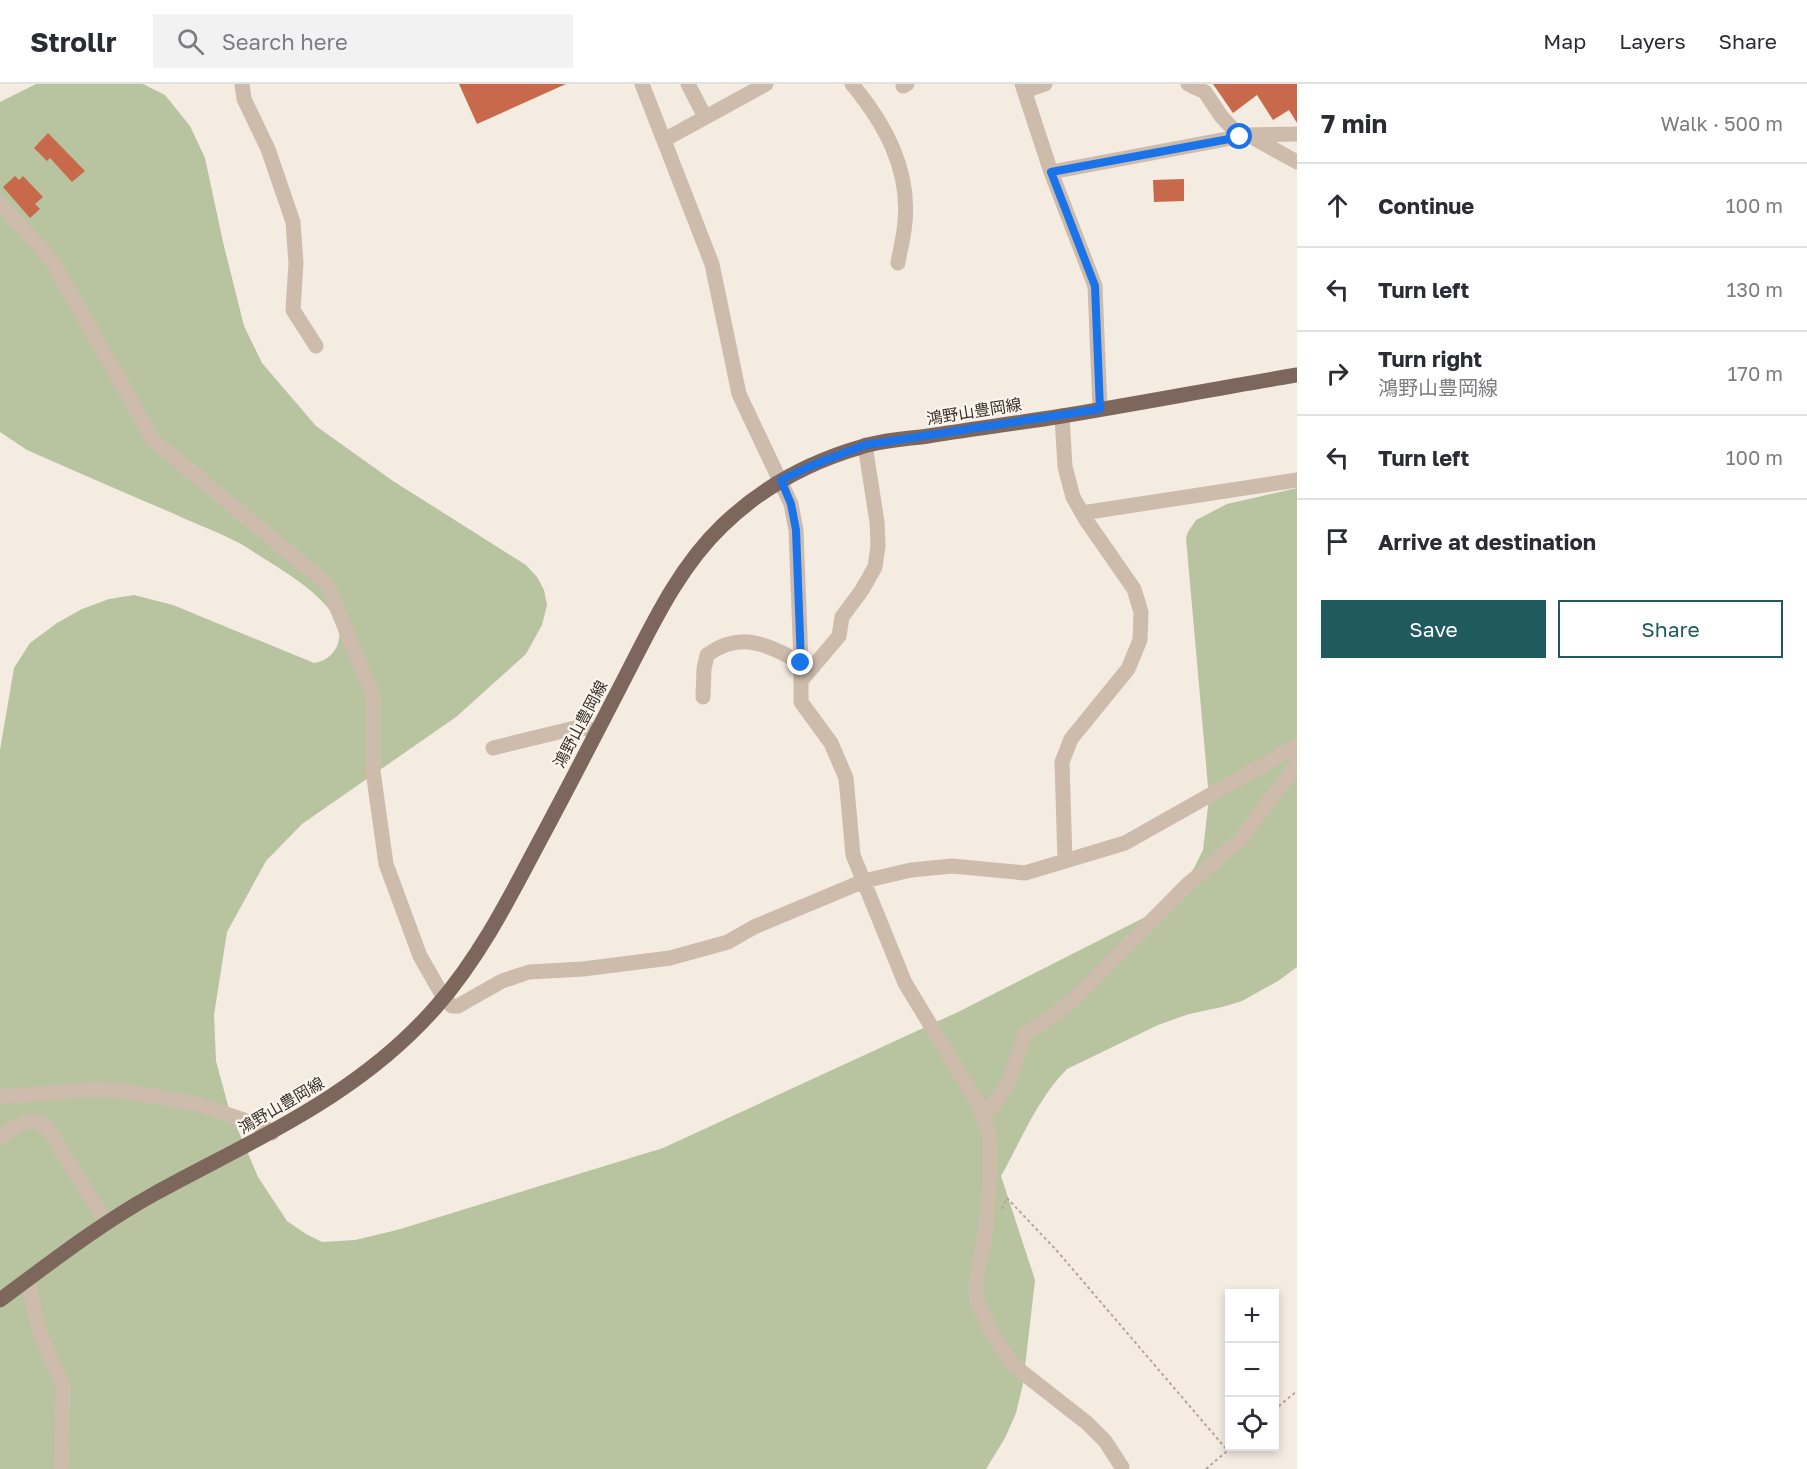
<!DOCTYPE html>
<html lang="en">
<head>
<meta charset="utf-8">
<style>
	body { margin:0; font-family:"Golos Text","Noto Sans JP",sans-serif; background:#f2f2f3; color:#2b2b33 }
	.controls { position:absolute; right:18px; bottom:18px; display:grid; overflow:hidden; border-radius:0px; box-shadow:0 3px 9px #0003 }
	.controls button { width:54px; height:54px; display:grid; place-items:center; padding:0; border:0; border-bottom:2px solid #e1e1e2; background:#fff; color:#2b2b33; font:30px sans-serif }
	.stop { position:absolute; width:18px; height:18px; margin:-14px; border:4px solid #1a73e8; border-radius:50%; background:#fff }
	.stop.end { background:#1a73e8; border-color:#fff; box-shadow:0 2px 6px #0008 }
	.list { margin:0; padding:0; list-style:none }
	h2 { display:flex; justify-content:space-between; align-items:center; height:78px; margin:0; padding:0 24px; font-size:26px }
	h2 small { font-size:20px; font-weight:400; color:#7c7c81 }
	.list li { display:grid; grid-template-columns:39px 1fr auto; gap:18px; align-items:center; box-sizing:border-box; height:84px; padding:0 24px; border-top:2px solid #e1e1e2 }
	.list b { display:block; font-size:22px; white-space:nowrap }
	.list p { margin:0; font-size:20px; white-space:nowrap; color:#7c7c81 }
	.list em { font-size:20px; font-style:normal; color:#7c7c81 }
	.actions { display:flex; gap:12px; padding:18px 24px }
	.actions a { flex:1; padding:14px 0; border:2px solid #1f5a5e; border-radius:0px; text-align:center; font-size:21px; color:#1f5a5e }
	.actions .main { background:#1f5a5e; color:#fff }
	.icon { flex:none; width:33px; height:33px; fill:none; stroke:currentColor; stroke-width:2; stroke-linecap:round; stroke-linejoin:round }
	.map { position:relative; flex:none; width:1297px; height:1385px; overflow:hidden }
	header { display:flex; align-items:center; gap:36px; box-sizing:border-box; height:84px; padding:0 30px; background:#fff; border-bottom:2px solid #e1e1e2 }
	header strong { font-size:28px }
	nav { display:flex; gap:33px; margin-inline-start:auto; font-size:21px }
	.search { width:420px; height:54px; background:#f2f2f3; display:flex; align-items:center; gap:15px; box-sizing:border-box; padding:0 21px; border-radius:0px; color:#7c7c81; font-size:22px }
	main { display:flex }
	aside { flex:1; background:#fff }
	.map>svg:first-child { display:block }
	.green { fill:#b8c4a0 }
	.building { fill:#c8694b }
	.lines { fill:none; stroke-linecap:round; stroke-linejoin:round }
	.path { stroke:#b9a596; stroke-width:2; stroke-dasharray:3 3; stroke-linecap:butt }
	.minor { stroke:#cdbbac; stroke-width:15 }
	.major { stroke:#7d675c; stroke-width:15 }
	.route { stroke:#1a73e8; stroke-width:8 }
	.labels { text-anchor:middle; stroke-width:4.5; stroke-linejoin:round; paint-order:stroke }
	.street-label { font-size:16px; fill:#3b302b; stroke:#fbf5ee }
</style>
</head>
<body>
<header>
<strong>Strollr</strong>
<div class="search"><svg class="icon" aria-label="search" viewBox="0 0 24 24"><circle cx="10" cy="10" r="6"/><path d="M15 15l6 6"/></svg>Search here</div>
<nav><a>Map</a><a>Layers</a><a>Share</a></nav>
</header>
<main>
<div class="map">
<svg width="1297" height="1385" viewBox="0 0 1297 1385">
	<rect width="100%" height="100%" fill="#f4ebe1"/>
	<!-- green -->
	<path class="green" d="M36,0H143L165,11L190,42L205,74L223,158L244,242L262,279L316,342L393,397L526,481L537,493L544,506L547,521L542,541L526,570L456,633L302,740L266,777L227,848L214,931L216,977L229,1025L258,1093L287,1137L306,1150L322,1158L355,1156L397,1146L663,1064L958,928L1161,825L1191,790L1203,766L1209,714L1186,454L1188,448L1196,436L1227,420L1297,404V883L1278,897L1242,917L1222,923L1189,930L1158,941L1067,985C1039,1012 1020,1058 1001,1092L1035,1196L1023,1300L1016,1329L1005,1354L986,1385H0V666L14,584L30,559L57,539L82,525L109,515L134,511L173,521L314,579C327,577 337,568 339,555C344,523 291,492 268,477C259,472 250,465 241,460C219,448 193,439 170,428C122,408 75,387 27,366L0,348V18Z"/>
	<!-- building -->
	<path class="building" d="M459,0H566L477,40Z
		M1213,0H1297V39L1289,26L1273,36L1257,11L1233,29Z
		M48,49L85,87L72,98L50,74L47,77L34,64Z
		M15,92L19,96L23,92L43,113L35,120L40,125L30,134L3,103Z
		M1184,95V117L1154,118L1153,96Z"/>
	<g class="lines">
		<!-- path -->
		<path class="path" d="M1002,1125L1007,1114L1058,1168L1228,1367
			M1274,1326L1297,1307
			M1206,1385L1233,1362"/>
		<!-- minor -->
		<path class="minor" d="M242,0L244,15L268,65L293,138L296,179L293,226L316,262
			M642,0L712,180L739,310L791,420L796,446L801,579V618L831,659L846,694L853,771L905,899L979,1021L988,1045L990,1057V1092L986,1144L976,1197L977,1217L993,1251L1013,1281L1087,1339L1105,1357L1122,1383L1121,1385
			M688,0L705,33
			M852,0C885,40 910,85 905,138C904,152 900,166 898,179
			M1022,0L1051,88L1095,202L1100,325
			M1188,0L1205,8L1221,32L1240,53
			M903,2L907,0
			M1025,7L1045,0
			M1250,52L1297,78
			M664,56L766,0
			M1051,88L1248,51L1297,50
			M0,119L53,178L153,356L327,500L373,612V687L386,780L420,872L444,914L452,922H458L502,897L529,888L583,885L670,874L728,858L754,843L864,797L911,786L952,782L1025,789L1125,759L1297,662
			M1062,332L1065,383L1073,413L1086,436L1134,505L1141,528L1140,556L1128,585L1071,655L1062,678L1065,777
			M1082,429L1297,396
			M801,597L839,552L842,533L862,506L875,483L878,462L877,438L865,361
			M703,613L704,585L707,571C741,546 768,561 801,579
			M493,664L579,643L597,647
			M0,1013L97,1005L136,1009L197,1020L264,1043L272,1049
			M983,1032L992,1024L1009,997L1025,950L1058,929L1077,912L1187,801L1238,758L1297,680
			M0,1053C19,1042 27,1030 47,1043L107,1140
			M28,1196L39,1248L63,1302L61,1385"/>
		<!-- major -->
		<path class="major" d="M0,1216C50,1179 100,1140 154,1110C256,1054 357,1013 436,923C479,874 509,815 539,758C566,708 592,657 618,607C648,550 675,487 722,442C760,405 809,378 861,363C882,356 906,355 928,352C973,345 1018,339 1062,332C1141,319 1219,304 1297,291"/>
	</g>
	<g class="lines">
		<!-- route -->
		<path class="route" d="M801,579L796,446L791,420L781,396L813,381L865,361L1100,325L1095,202L1051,88L1240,53"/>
	</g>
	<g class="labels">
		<!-- street labels -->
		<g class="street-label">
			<text transform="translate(974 327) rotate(-9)" y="6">鴻野山豊岡線</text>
			<text transform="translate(580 640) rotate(-62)" y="6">鴻野山豊岡線</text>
			<text transform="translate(281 1021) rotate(-30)" y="6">鴻野山豊岡線</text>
		</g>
	</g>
</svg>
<div class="controls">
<button>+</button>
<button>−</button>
<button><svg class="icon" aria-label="locate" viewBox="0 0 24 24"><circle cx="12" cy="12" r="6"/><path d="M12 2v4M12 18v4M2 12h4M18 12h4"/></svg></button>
</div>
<div class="stop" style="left:1240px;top:53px"></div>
<div class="stop end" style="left:801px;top:579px"></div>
</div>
<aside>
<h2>7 min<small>Walk · 500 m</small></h2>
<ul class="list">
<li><svg class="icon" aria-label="ahead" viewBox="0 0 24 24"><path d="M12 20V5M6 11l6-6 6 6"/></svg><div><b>Continue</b></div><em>100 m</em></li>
<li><svg class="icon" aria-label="left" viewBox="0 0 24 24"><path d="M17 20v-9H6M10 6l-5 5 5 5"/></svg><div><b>Turn left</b></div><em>130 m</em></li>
<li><svg class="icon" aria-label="right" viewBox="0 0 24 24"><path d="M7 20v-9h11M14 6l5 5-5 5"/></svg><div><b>Turn right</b><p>鴻野山豊岡線</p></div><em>170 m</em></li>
<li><svg class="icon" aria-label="left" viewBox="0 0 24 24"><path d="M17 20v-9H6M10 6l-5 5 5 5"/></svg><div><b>Turn left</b></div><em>100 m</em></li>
<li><svg class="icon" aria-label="arrive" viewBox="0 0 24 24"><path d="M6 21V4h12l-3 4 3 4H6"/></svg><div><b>Arrive at destination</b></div></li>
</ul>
<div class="actions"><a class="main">Save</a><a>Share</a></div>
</aside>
</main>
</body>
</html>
